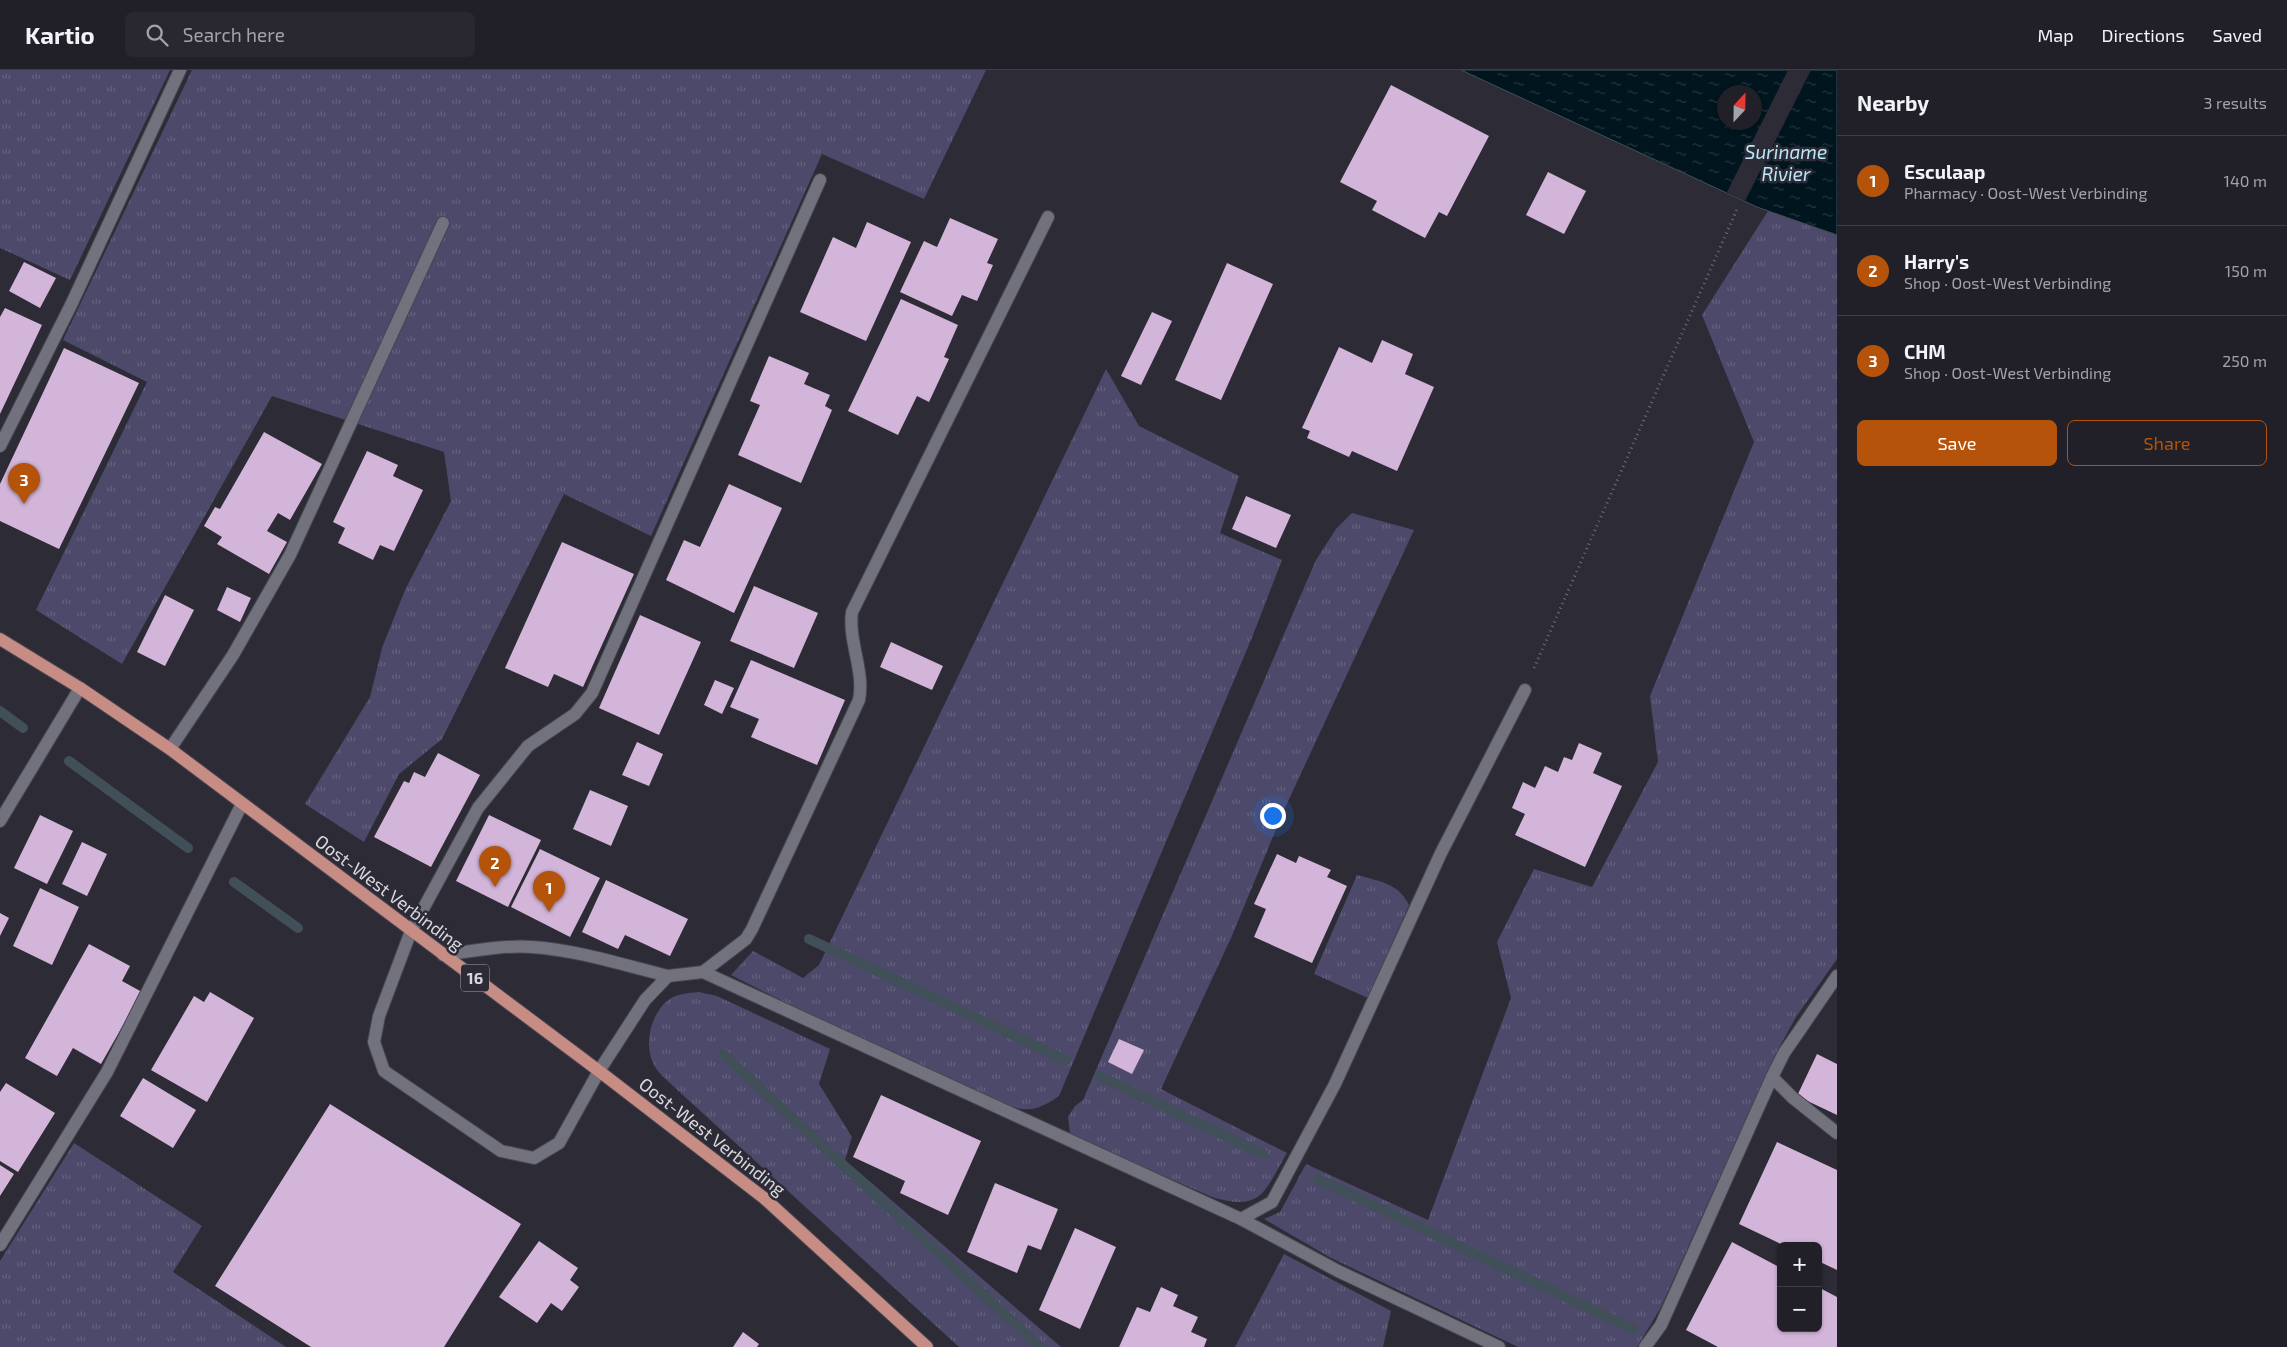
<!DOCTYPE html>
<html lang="en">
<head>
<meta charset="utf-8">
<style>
	body { margin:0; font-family:"Exo 2",sans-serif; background:#292830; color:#f1f3f6 }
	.controls { position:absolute; right:15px; bottom:15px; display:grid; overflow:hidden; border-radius:8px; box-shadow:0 1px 4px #0004 }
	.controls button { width:45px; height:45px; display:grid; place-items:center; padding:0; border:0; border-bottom:1px solid #3e3e45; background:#212028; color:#f1f3f6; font:25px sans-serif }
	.compass { position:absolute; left:1717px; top:15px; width:45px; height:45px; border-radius:50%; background:#212028; box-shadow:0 1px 4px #0004; rotate:22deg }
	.you { position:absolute; left:1272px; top:745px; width:18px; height:18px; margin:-12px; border:4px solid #fff; border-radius:50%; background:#1a73e8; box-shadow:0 0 0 8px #1a73e833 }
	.badge { display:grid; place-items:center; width:32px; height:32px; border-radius:50%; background:#b45309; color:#fff; font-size:16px; font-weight:700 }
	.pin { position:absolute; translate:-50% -41px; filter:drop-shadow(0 1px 2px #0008) }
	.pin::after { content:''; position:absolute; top:26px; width:18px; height:15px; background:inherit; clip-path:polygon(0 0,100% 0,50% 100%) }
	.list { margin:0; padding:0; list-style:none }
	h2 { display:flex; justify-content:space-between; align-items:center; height:65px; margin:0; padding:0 20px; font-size:21px }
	h2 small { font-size:16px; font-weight:400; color:#a2a3a8 }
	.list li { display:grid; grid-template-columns:32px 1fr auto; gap:15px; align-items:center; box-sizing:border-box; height:90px; padding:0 20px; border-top:1px solid #3e3e45 }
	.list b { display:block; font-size:19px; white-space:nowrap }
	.list p { margin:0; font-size:16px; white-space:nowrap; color:#a2a3a8 }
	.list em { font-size:16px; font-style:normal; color:#a2a3a8 }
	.actions { display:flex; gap:10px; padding:15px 20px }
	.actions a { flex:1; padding:11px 0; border:1px solid #b45309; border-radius:8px; text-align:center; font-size:18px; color:#b45309 }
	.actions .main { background:#b45309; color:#fff }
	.icon { flex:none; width:28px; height:28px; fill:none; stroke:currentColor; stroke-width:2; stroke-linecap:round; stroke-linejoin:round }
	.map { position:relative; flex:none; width:1837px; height:1277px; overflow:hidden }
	header { display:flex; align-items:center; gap:30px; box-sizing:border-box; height:70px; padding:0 25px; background:#212028; border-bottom:1px solid #3e3e45 }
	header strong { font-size:24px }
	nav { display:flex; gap:28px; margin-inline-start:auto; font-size:18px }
	.search { width:350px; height:45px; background:#292830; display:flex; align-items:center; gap:12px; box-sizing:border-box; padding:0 18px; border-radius:8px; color:#a2a3a8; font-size:19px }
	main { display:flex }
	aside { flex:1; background:#212028 }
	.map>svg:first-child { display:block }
	.grass { fill:url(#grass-tufts) }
	.water { fill:url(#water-ripples); stroke:#415058; fill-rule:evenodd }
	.pier { fill:#2c2b36 }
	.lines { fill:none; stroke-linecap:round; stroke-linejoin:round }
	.stream { stroke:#415058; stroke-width:10 }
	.building { fill:#d3b5d9 }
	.service-casing { stroke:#474650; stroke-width:14 }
	.minor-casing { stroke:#474650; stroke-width:14 }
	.primary-casing { stroke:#474650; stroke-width:14 }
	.path { stroke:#6e6d77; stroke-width:3; stroke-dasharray:1 4; stroke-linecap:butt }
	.service { stroke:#72717e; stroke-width:12 }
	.minor { stroke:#72717e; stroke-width:12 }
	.primary { stroke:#c78d85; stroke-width:12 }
	.labels { text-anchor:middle; stroke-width:5; stroke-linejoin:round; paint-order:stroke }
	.shield { fill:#2c2b36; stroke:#a5a4ad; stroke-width:1 }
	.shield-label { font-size:16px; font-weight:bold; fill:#d9d8e0 }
	.street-label { font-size:18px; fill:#d9d8e0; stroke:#2c2b36 }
	.water-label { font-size:19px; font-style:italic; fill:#bbe8fb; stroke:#2c2b36 }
</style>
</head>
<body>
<header>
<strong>Kartio</strong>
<div class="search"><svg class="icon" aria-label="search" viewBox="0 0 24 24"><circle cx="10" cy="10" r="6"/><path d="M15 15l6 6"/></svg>Search here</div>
<nav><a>Map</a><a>Directions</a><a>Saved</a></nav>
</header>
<main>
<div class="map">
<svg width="1837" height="1277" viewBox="0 0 1837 1277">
	<defs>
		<pattern id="grass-tufts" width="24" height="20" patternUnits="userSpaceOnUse" patternTransform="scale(1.25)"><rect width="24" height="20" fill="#4c496a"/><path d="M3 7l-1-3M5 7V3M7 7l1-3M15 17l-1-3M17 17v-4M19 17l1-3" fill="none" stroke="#65627f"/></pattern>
		<pattern id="water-ripples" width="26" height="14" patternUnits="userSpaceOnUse" patternTransform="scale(1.25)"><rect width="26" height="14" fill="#00151e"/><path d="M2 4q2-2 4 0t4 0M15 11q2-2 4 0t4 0" fill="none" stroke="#25363e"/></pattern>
	</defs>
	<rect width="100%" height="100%" fill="#2c2b36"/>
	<!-- grass -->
	<path class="grass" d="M0,0H170L70,210L0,178Z
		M192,0H986L924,129L822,84L651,466L564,424L442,669L399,704L364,772L305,734L370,627L382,578L405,520L451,431L444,382L272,326L122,594L36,540L147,312L63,270Z
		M1768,141L1837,165V889L1796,947L1774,987L1660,1239L1637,1277H1518L1331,1188L1264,1149L1280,1142L1306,1094L1428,1150L1511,928L1497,872L1534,799L1592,817L1658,692L1650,626L1754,372L1702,245Z
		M1106,299L1139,356L1239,406L1220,463L1282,490L1253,565L1059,1026C1037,1041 1029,1042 1004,1035L881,981L731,905L753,881L803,908L819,895Z
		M1352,443L1414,460L1284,740L1231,868L1161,1019L1287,1083C1264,1122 1262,1142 1212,1127L1085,1072L1070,1063L1068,1047L1075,1036L1083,1030L1316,490L1336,459Z
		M1357,805C1378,811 1399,813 1409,835L1368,928L1314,904Z
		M699,922L717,926L830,979L819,1014L852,1067L845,1090L1061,1277H959L673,1016C666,1009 657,1002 653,993C644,974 651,945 666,932C674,924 688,923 699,922Z
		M74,1073L202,1156L173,1202L286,1277H0V1191Z
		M1284,1184L1391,1241L1383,1277H1235Z"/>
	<!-- water -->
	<path class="water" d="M1461,0H1837V165L1757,137ZM1724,22H1754V52H1724Z"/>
	<!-- pier -->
	<path class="pier" d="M1788,0H1811L1745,131L1727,122Z"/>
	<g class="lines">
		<!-- stream -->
		<path class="stream" d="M0,641L23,658
			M69,691L188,778
			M234,812L298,858
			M809,869L1066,990
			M723,984L1040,1277
			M1099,1006L1263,1084
			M1318,1109L1633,1259"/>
	</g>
	<!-- building -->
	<path class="building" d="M1391,15L1489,66L1447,146L1439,142L1425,168L1372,140L1377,131L1340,112Z
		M1548,102L1586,121L1564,164L1526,145Z
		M950,148L998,169L987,193L993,195L977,231L962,225L952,246L900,222L924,171L937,177Z
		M867,152L911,172L866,271L800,242L833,167L856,178Z
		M24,192L56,208L40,238L9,221Z
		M1227,193L1273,214L1221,330L1175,310Z
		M901,229L958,255L944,287L949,289L929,332L917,326L898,365L848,341Z
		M5,238L42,255L0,344V247Z
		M1152,242L1172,251L1141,315L1121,306Z
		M1382,270L1413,284L1405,304L1434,317L1397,401L1352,381L1349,387L1307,368L1310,361L1302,358L1339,277L1372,293Z
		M64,278L139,313L59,479L0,451V414Z
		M769,286L809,303L804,314L830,325L825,336L832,340L801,413L738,385L760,335L750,331Z
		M264,362L322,394L290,450L278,443L267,461L287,472L269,504L217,474L222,467L204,456L215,437L220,439Z
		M367,381L398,395L393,406L423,420L394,481L380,475L373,490L338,473L345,458L333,452Z
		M729,414L782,438L734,543L666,510L684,470L700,477Z
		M1246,426L1291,445L1276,478L1232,459Z
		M562,472L634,504L583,617L554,604L548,617L505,598Z
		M754,516L818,543L794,598L730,571Z
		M227,517L251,528L240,552L217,540Z
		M165,525L194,540L165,596L137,582Z
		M640,545L701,572L659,665L599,638Z
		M891,572L943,596L932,620L880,597Z
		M751,590L845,630L817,695L751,667L759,649L730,637Z
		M715,610L734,618L722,644L704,635Z
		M637,672L663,684L649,716L622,705Z
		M1579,673L1602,683L1593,703L1622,716L1585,797L1515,765L1525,744L1512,738L1523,712L1535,718L1545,696L1558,702L1564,687L1572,690Z
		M438,683L480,705L431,797L374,767L404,711L409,713L414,702L425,707Z
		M590,720L628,736L611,776L573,759Z
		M40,745L73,761L47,814L14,798Z
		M489,745L541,770L508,837L456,811Z
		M82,772L107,784L87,826L62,814Z
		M540,779L600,808L570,867L511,837Z
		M1277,784L1296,793L1299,786L1331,800L1327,807L1347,816L1312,893L1254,867L1266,839L1254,834Z
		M606,810L688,849L670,886L625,865L618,879L582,862Z
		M40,818L79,837L52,895L13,876Z
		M0,843L9,848L0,866Z
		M89,874L130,896L122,911L142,922L101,994L73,978L57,1006L25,988Z
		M210,922L254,948L207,1032L151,1000L194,926L204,932Z
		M1119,969L1144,980L1132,1004L1108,992Z
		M1817,984L1837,994V1045L1797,1026Z
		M143,1008L196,1040L173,1078L120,1046Z
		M6,1013L55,1043L18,1102L0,1091V1022Z
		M881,1025L981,1071L948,1145L900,1123L905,1111L853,1087Z
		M330,1034L521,1154L444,1277H311L215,1216Z
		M1777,1072L1837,1100V1200L1818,1191V1176H1785L1739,1154Z
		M0,1095L14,1104L0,1126Z
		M995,1113L1058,1139L1041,1180L1028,1175L1017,1203L967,1182Z
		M1075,1158L1116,1177L1080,1259L1039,1240Z
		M539,1171L578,1198L570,1210L579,1217L562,1241L551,1233L537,1253L499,1227Z
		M1732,1172L1781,1198V1258H1818V1217L1837,1227V1277H1718L1686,1260Z
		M1161,1217L1178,1225L1173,1236L1198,1247L1191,1262L1207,1269L1204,1277H1119L1137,1237L1150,1242Z
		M743,1262L759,1274L757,1277H733Z"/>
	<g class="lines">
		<!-- service casing -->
		<g class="service-casing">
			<path id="service" d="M0,376L71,235L180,0
				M170,679L233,585L290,485L443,153
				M0,751L80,618
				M411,861L379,946L374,972L384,1001L501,1081L534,1088L559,1073L599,1001
				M443,885C473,881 502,875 532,877C577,880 623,895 668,906
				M703,902L746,869L752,859L859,630C865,601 848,572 852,542L1048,147
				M1772,1007L1793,1028L1837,1063
				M1241,1149L1272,1132L1335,1014L1441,783L1525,620"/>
		</g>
		<!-- minor casing -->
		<g class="minor-casing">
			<path id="minor" d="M411,861L478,738L528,676L575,644L592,623L820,110
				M599,1001L645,930L668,906L703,902L1241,1149L1338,1201L1499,1277
				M0,1175L107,1002L242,734
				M1645,1277L1661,1255L1772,1007L1784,983L1837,906"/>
		</g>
		<!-- primary casing -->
		<g class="primary-casing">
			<path id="primary" d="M0,569L80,618L170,679L599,1001L764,1128L927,1277"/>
		</g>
		<!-- path -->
		<path class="path" d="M1534,598L1738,137"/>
		<!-- service -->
		<use href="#service" class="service"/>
		<!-- minor -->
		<use href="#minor" class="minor"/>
		<!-- primary -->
		<use href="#primary" class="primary"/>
	</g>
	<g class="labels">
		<!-- shield labels -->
		<rect class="shield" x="461" y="894.5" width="28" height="27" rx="4"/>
		<g class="shield-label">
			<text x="475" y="914">16</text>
		</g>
		<!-- street labels -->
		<g class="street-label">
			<text transform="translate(389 823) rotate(37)" y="6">Oost-West Verbinding</text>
			<text transform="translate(712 1067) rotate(38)" y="6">Oost-West Verbinding</text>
		</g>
		<!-- water labels -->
		<g class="water-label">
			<text x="1786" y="89">Suriname<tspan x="1786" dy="22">Rivier</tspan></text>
		</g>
	</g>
</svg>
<div class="controls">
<button>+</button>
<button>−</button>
</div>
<svg class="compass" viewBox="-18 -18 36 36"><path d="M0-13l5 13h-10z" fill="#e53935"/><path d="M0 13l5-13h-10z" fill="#a2a3a8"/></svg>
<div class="you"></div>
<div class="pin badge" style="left:549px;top:842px">1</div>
<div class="pin badge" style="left:495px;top:817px">2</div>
<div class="pin badge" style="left:24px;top:434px">3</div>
</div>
<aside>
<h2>Nearby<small>3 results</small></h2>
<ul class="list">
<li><span class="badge">1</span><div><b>Esculaap</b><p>Pharmacy · Oost-West Verbinding</p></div><em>140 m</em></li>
<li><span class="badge">2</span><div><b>Harry's</b><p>Shop · Oost-West Verbinding</p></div><em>150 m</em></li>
<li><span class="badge">3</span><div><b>CHM</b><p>Shop · Oost-West Verbinding</p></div><em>250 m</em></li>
</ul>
<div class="actions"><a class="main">Save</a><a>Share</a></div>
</aside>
</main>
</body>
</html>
